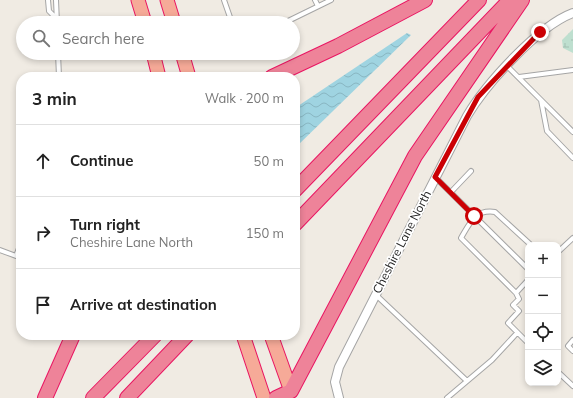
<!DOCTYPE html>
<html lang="en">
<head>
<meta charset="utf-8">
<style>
	body { margin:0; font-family:Mulish,sans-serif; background:#f2f2f2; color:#222 }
	.controls { position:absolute; right:12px; bottom:12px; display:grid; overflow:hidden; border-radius:8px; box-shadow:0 2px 6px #0003 }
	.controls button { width:36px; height:36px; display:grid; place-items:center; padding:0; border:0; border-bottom:1px solid #e0e0e0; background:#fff; color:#222; font:20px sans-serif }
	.stop { position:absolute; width:12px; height:12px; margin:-9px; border:3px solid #cb0004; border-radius:50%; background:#fff }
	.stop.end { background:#cb0004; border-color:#fff; box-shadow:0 1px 4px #0008 }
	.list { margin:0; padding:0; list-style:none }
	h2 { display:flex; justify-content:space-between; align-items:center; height:52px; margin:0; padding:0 16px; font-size:17px }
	h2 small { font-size:13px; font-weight:400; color:#767676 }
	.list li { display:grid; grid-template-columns:26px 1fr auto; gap:12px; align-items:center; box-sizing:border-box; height:72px; padding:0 16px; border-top:1px solid #e0e0e0 }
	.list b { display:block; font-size:15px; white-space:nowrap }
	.list p { margin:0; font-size:13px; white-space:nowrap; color:#767676 }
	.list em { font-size:13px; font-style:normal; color:#767676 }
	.icon { flex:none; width:22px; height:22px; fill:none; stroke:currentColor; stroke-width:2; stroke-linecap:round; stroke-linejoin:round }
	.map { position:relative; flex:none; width:573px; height:398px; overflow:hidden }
	.search { position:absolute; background:#fff; box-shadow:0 2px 6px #0003; left:16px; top:16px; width:284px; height:44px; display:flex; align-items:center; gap:10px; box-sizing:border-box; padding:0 14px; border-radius:22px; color:#767676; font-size:15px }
	.panel { position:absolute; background:#fff; box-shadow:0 2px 6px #0003; left:16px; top:72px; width:284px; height:268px; border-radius:16px }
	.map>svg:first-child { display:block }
	.wetland { fill:url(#wetland-marsh) }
	.water { fill:url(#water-waves) }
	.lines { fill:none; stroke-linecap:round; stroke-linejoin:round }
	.service-casing { stroke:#a5a5a5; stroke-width:6 }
	.minor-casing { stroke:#a5a5a5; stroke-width:10 }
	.trunk-casing { stroke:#e91562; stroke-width:15 }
	.motorway-casing { stroke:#e91562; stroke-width:16 }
	.service { stroke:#fff; stroke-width:4 }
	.minor { stroke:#fff; stroke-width:8 }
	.trunk { stroke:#f6aa98; stroke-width:13 }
	.motorway { stroke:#ee8399; stroke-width:14 }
	.route { stroke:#cb0004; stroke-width:5 }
	.labels { text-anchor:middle; stroke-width:3.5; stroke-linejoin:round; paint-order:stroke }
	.street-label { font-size:12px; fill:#1e1e1e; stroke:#fff }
</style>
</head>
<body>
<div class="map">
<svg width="573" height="398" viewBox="0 0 573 398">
	<defs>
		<pattern id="wetland-marsh" width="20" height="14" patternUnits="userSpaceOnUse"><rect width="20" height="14" fill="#bedfcf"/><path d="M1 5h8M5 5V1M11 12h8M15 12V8" fill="none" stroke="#a3bfb1"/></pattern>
		<pattern id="water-waves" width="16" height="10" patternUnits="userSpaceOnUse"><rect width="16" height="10" fill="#9fd4e1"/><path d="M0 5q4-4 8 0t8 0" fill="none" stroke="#88b6c1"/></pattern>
	</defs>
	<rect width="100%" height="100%" fill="#f0ebe3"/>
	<!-- wetland -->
	<path class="wetland" d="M573,29V53L563,48L562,40Z"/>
	<!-- water -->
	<path class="water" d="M407,33L411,35L295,148V108Z"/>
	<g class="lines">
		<!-- service casing -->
		<g class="service-casing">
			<path id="service" d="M48,0L49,11L57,19
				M56,0L57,23
				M224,0L232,23
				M315,0L318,6
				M284,23L331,0
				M58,53L59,77
				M507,66L541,100L547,131L573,158
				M519,77L573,70
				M541,100L573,132
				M436,178L528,269
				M451,192L471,171
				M0,250L16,256L21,243
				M558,252L573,238
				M528,280L516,293L519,299L513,305L519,311L508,323L528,343
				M516,293L461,238C470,223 475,209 495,212L531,245
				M376,295L467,381
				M573,340L568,346L573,351
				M558,372L573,386
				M447,398L492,360L517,333"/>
		</g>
		<!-- minor casing -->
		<g class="minor-casing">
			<path id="minor" d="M339,398L335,382L339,367L467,116C486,84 538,26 573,13"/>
		</g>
		<!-- trunk casing -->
		<g class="trunk-casing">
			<path id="trunk" d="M138,0L145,23
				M167,0L174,23
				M153,53L159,77
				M182,53L189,77
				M243,335L264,398
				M271,335L291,391"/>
		</g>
		<!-- motorway casing -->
		<g class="motorway-casing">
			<path id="motorway" d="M272,77L338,46L425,0
				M295,190L479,0
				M295,224L510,0
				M45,398L73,335
				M93,398L155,335
				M127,398L187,335
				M276,398L291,391L415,156L522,0"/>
		</g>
		<!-- service -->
		<use href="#service" class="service"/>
		<!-- minor -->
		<use href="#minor" class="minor"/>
		<!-- trunk -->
		<use href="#trunk" class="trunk"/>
		<!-- motorway -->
		<use href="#motorway" class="motorway"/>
	</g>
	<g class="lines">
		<!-- route -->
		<path class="route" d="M474,216L435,177L478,97L540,32"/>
	</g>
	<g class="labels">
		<!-- street labels -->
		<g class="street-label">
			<text transform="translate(402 242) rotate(-63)" y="4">Cheshire Lane North</text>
		</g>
	</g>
</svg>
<div class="controls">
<button>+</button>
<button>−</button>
<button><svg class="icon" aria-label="locate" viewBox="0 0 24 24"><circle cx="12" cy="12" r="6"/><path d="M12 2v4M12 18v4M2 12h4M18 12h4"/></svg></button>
<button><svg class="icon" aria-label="layers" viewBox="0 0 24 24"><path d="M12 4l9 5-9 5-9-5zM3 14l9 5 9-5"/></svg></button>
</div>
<div class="stop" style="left:474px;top:216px"></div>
<div class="stop end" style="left:540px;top:32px"></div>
<div class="search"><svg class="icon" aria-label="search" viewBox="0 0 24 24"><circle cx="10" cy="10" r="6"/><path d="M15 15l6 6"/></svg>Search here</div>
<section class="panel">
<h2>3 min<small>Walk · 200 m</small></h2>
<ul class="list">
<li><svg class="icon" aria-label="ahead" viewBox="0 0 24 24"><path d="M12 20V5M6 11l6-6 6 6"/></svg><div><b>Continue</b></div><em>50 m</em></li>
<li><svg class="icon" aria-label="right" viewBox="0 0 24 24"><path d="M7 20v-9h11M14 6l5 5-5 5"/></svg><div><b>Turn right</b><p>Cheshire Lane North</p></div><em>150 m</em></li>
<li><svg class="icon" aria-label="arrive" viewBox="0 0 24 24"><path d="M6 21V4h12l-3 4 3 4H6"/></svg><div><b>Arrive at destination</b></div></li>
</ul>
</section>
</div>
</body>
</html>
